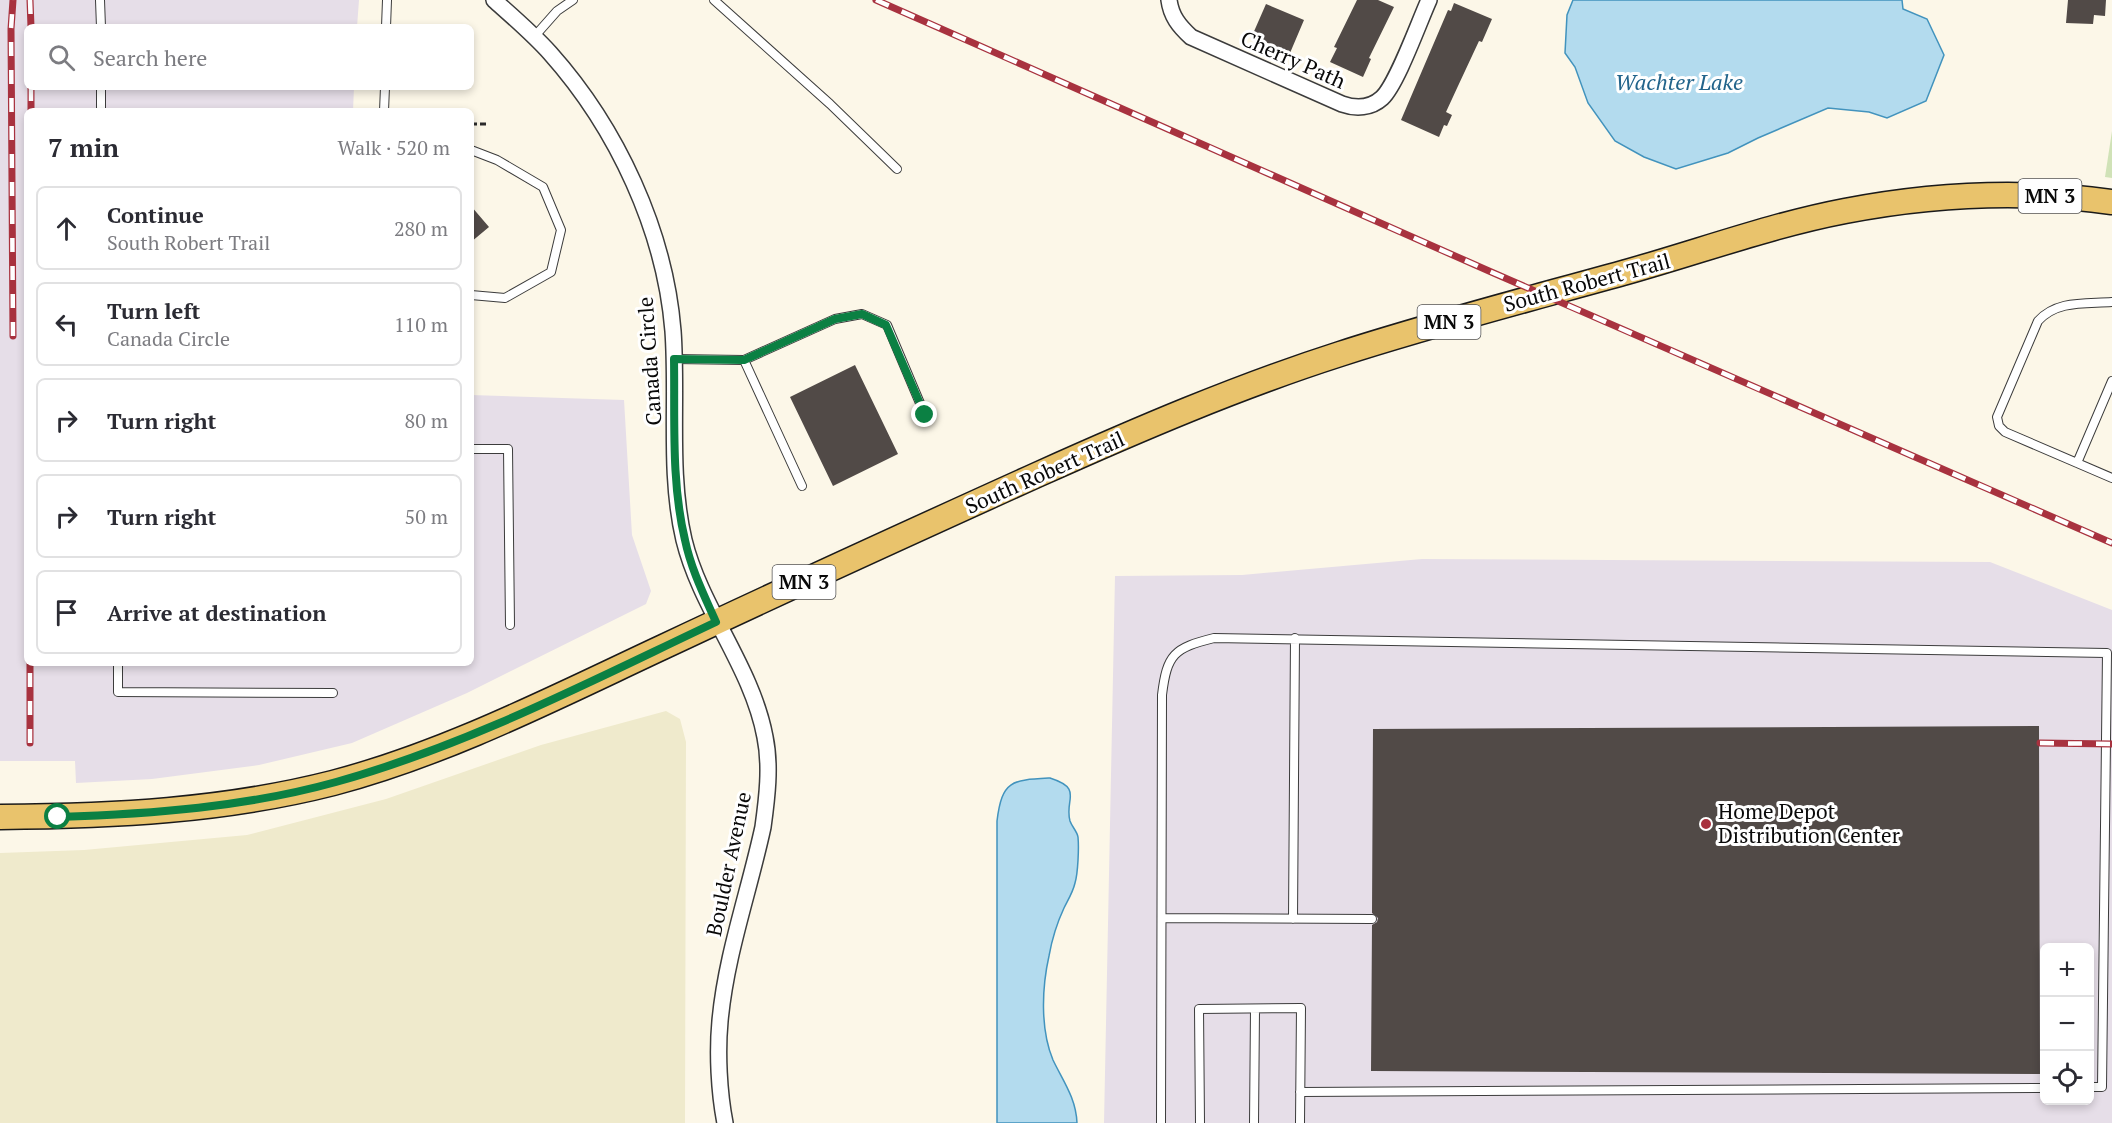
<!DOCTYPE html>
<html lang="en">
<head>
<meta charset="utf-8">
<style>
	body { margin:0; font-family:"PT Serif",serif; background:#f2f2f3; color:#2b2b33 }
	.controls { position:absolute; right:18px; bottom:18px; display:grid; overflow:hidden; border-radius:9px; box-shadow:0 3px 9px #0003 }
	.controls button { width:54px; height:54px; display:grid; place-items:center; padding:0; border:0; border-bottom:2px solid #e1e1e2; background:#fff; color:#2b2b33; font:30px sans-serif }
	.stop { position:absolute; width:18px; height:18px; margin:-14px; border:4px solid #0b8043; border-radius:50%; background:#fff }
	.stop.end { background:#0b8043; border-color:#fff; box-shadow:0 2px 6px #0008 }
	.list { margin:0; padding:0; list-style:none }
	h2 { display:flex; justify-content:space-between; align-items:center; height:78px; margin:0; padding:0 24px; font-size:26px }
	h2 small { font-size:20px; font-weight:400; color:#7c7c81 }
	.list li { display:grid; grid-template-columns:39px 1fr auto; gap:18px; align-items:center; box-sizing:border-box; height:84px; margin:0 12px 12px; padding:0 12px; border:2px solid #e1e1e2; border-radius:9px }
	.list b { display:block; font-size:22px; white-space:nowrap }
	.list p { margin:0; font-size:20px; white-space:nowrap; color:#7c7c81 }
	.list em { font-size:20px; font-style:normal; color:#7c7c81 }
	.icon { flex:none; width:33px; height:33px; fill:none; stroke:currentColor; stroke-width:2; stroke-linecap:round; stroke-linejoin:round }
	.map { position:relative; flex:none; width:2112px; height:1123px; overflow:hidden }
	.search { position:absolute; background:#fff; box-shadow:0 3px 9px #0003; left:24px; top:24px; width:450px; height:66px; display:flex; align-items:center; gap:15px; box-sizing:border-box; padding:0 21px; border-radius:9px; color:#7c7c81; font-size:22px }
	.panel { position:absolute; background:#fff; box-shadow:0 3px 9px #0003; left:24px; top:108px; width:450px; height:558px; border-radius:9px }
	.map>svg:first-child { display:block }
	.industrial { fill:#e6dee8; fill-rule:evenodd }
	.farmland { fill:#efeacc }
	.green { fill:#d0e2b7 }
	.water { fill:#b3dbee; stroke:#4293bd; stroke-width:1.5 }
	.building { fill:#514a47 }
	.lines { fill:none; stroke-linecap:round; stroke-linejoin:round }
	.service-casing { stroke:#3c3c3c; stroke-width:10 }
	.minor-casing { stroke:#3c3c3c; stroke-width:18 }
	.primary-casing { stroke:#1a1a1a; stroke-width:27 }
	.path { stroke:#2b2b2b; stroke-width:3; stroke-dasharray:6 3; stroke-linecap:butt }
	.service { stroke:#fff; stroke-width:8 }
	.minor { stroke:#fff; stroke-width:15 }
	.primary { stroke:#e9c36c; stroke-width:24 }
	.rail-casing { stroke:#a8323f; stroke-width:7 }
	.rail { stroke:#fff; stroke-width:4.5; stroke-dasharray:14; stroke-linecap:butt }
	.route { stroke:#0b8043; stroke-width:8 }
	.poi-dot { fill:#a8323f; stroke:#fff; stroke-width:2 }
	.labels { text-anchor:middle; stroke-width:6; stroke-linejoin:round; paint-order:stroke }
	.shield { fill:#fff; stroke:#535353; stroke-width:1.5 }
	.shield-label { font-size:20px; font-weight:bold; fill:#090909 }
	.street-label { font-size:21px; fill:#090909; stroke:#fff }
	.poi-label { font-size:21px; fill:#090909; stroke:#fff; text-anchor:start }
	.water-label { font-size:22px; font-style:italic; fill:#22648b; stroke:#fff }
</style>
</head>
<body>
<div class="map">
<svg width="2112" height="1123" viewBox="0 0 2112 1123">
	<rect width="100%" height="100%" fill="#fcf7e8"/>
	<!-- industrial -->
	<path class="industrial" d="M0,0H359L357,27H27V87H354L353,111H27V663H471V395L624,400L632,535L651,591L646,604L467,693L352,743L259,765L152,779L76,783L75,761H0Z
		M1422,559L1990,562L2112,610V1123H1104L1115,576L1242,575ZM2044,948H2090V1100H2044Z"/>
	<!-- farmland -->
	<path class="farmland" d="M666,711L680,719L686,742L685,1123H0V853L84,850L247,835L386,799L541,745Z"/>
	<!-- green -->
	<path class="green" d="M2112,131V178L2105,177Z"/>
	<!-- water -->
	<path class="water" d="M1573,0H1902L1903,9L1927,19L1944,55L1926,101L1887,118L1869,112L1828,108L1758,138L1728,153L1676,169L1644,157L1615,141L1588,103L1575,67L1565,53L1567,15Z
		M1050,778C1084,789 1064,799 1070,821C1072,827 1077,831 1078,837C1079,848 1078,873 1075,883C1073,892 1068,900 1064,908C1057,923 1052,939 1049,956C1042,987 1040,1029 1053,1060C1063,1081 1076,1098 1077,1123H997V821C1002,780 1012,780 1050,778Z"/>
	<!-- building -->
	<path class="building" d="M1357,0H1378L1394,7L1369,58L1371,59L1363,77L1330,62L1337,48L1334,47Z
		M2068,0H2106L2105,16L2094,15L2093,24L2066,23Z
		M1454,3L1492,19L1482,42L1479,41L1458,86L1446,112L1452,115L1447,126L1444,125L1439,137L1401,120L1448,10L1451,11Z
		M1266,4L1304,20L1290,53L1252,36Z
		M471,206L489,227L471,242Z
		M855,365L898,454L833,486L790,397Z
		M2039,726L2040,1074L1371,1071L1372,925L1377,922L1378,918L1372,913L1373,729Z"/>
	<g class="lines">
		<!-- service casing -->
		<g class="service-casing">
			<path id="service" d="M100,0L101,27
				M714,0L830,104L897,169
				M386,27L387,0
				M534,37L557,11L573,0
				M101,87V111
				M384,111L385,87
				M471,150L497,160L543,187L561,230L551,272L505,298L471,295
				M2112,302C2085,304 2057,300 2038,321L1997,417L1999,426L2005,432L2112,478
				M674,359L744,360L835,319L862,314L887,325L925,415
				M744,360L802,486
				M471,449H508L510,625
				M2077,463L2112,381
				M118,663V692L333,693
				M1162,918L1372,919
				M1293,919L1295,638
				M1300,1092L2044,1088
				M1161,1123L1162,695C1167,654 1174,648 1214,638L2107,653L2102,1087H2090
				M1200,1123L1199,1009L1301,1008L1300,1123
				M1254,1123L1255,1009"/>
		</g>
		<!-- minor casing -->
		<g class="minor-casing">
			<path id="minor" d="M494,0C513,17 533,34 550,53C617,128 665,231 673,331C678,400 668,472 684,540C701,609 752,667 765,737C771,766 767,798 763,827C749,892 726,955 720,1021C717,1053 719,1092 725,1123
				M1169,0C1171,16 1179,26 1191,37L1342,104C1356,109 1371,108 1382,98C1397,84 1419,22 1429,0"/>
		</g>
		<!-- primary casing -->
		<g class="primary-casing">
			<path id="primary" d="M0,817C113,816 223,811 333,783C447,753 556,697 663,647C788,588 913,531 1039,474C1137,430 1237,387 1340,354C1436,323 1533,298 1630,271C1701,251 1772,225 1845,211C1933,194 2024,190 2112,202"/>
		</g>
		<!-- path -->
		<path class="path" d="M471,124H489"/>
		<!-- service -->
		<use href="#service" class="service"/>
		<!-- minor -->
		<use href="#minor" class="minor"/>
		<!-- primary -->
		<use href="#primary" class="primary"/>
		<!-- rail casing -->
		<g class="rail-casing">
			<path id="rail" d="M30,0L31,27
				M876,0L1489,271L2112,543
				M31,87V111
				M13,336L11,29L13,0
				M30,743V663
				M2040,743L2112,744"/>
		</g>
		<!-- rail -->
		<use href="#rail" class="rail"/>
	</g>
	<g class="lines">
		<!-- route -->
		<path class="route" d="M58,817C152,814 246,807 336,782C469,745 593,680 716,622C704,595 691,569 685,540C671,482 675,419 674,359L744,360L835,319L862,314L886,325L925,415"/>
	</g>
	<!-- markers -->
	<circle class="poi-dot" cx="1706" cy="824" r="6"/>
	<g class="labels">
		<!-- shield labels -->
		<g class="shield">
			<rect x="2018.5" y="179" width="63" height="34" rx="4.5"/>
			<rect x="1417.5" y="305" width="63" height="34" rx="4.5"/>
			<rect x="772.5" y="565" width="63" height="34" rx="4.5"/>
		</g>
		<g class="shield-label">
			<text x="2050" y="203">MN 3</text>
			<text x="1449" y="329">MN 3</text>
			<text x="804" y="589">MN 3</text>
		</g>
		<!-- street labels -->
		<g class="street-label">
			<text transform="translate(1293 60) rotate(24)" y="7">Cherry Path</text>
			<text transform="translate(1587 283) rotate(-15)" y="7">South Robert Trail</text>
			<text transform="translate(650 361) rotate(-94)" y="7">Canada Circle</text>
			<text transform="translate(1045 473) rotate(-24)" y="7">South Robert Trail</text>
			<text transform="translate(729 864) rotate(-78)" y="7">Boulder Avenue</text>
		</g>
		<!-- poi labels -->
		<g class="poi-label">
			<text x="1718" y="819">Home Depot<tspan x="1718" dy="24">Distribution Center</tspan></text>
		</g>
		<!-- water labels -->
		<g class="water-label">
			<text x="1679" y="90">Wachter Lake</text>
		</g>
	</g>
</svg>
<div class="controls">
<button>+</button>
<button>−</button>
<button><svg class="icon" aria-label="locate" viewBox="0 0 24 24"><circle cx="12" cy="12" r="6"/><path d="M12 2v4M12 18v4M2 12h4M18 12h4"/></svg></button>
</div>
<div class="stop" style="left:58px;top:817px"></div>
<div class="stop end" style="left:925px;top:415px"></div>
<div class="search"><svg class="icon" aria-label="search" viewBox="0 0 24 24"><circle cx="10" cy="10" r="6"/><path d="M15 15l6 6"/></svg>Search here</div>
<section class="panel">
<h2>7 min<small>Walk · 520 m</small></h2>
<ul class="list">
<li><svg class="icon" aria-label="ahead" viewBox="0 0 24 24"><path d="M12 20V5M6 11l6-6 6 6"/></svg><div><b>Continue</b><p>South Robert Trail</p></div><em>280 m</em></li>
<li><svg class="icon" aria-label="left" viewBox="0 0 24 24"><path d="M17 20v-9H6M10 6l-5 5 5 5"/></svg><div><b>Turn left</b><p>Canada Circle</p></div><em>110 m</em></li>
<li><svg class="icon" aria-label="right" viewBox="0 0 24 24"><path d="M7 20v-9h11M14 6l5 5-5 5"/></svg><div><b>Turn right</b></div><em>80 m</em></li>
<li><svg class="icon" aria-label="right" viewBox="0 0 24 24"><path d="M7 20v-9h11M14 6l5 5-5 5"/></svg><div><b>Turn right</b></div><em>50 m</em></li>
<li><svg class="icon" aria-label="arrive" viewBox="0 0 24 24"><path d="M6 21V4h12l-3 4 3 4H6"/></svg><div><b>Arrive at destination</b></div></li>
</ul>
</section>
</div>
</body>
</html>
